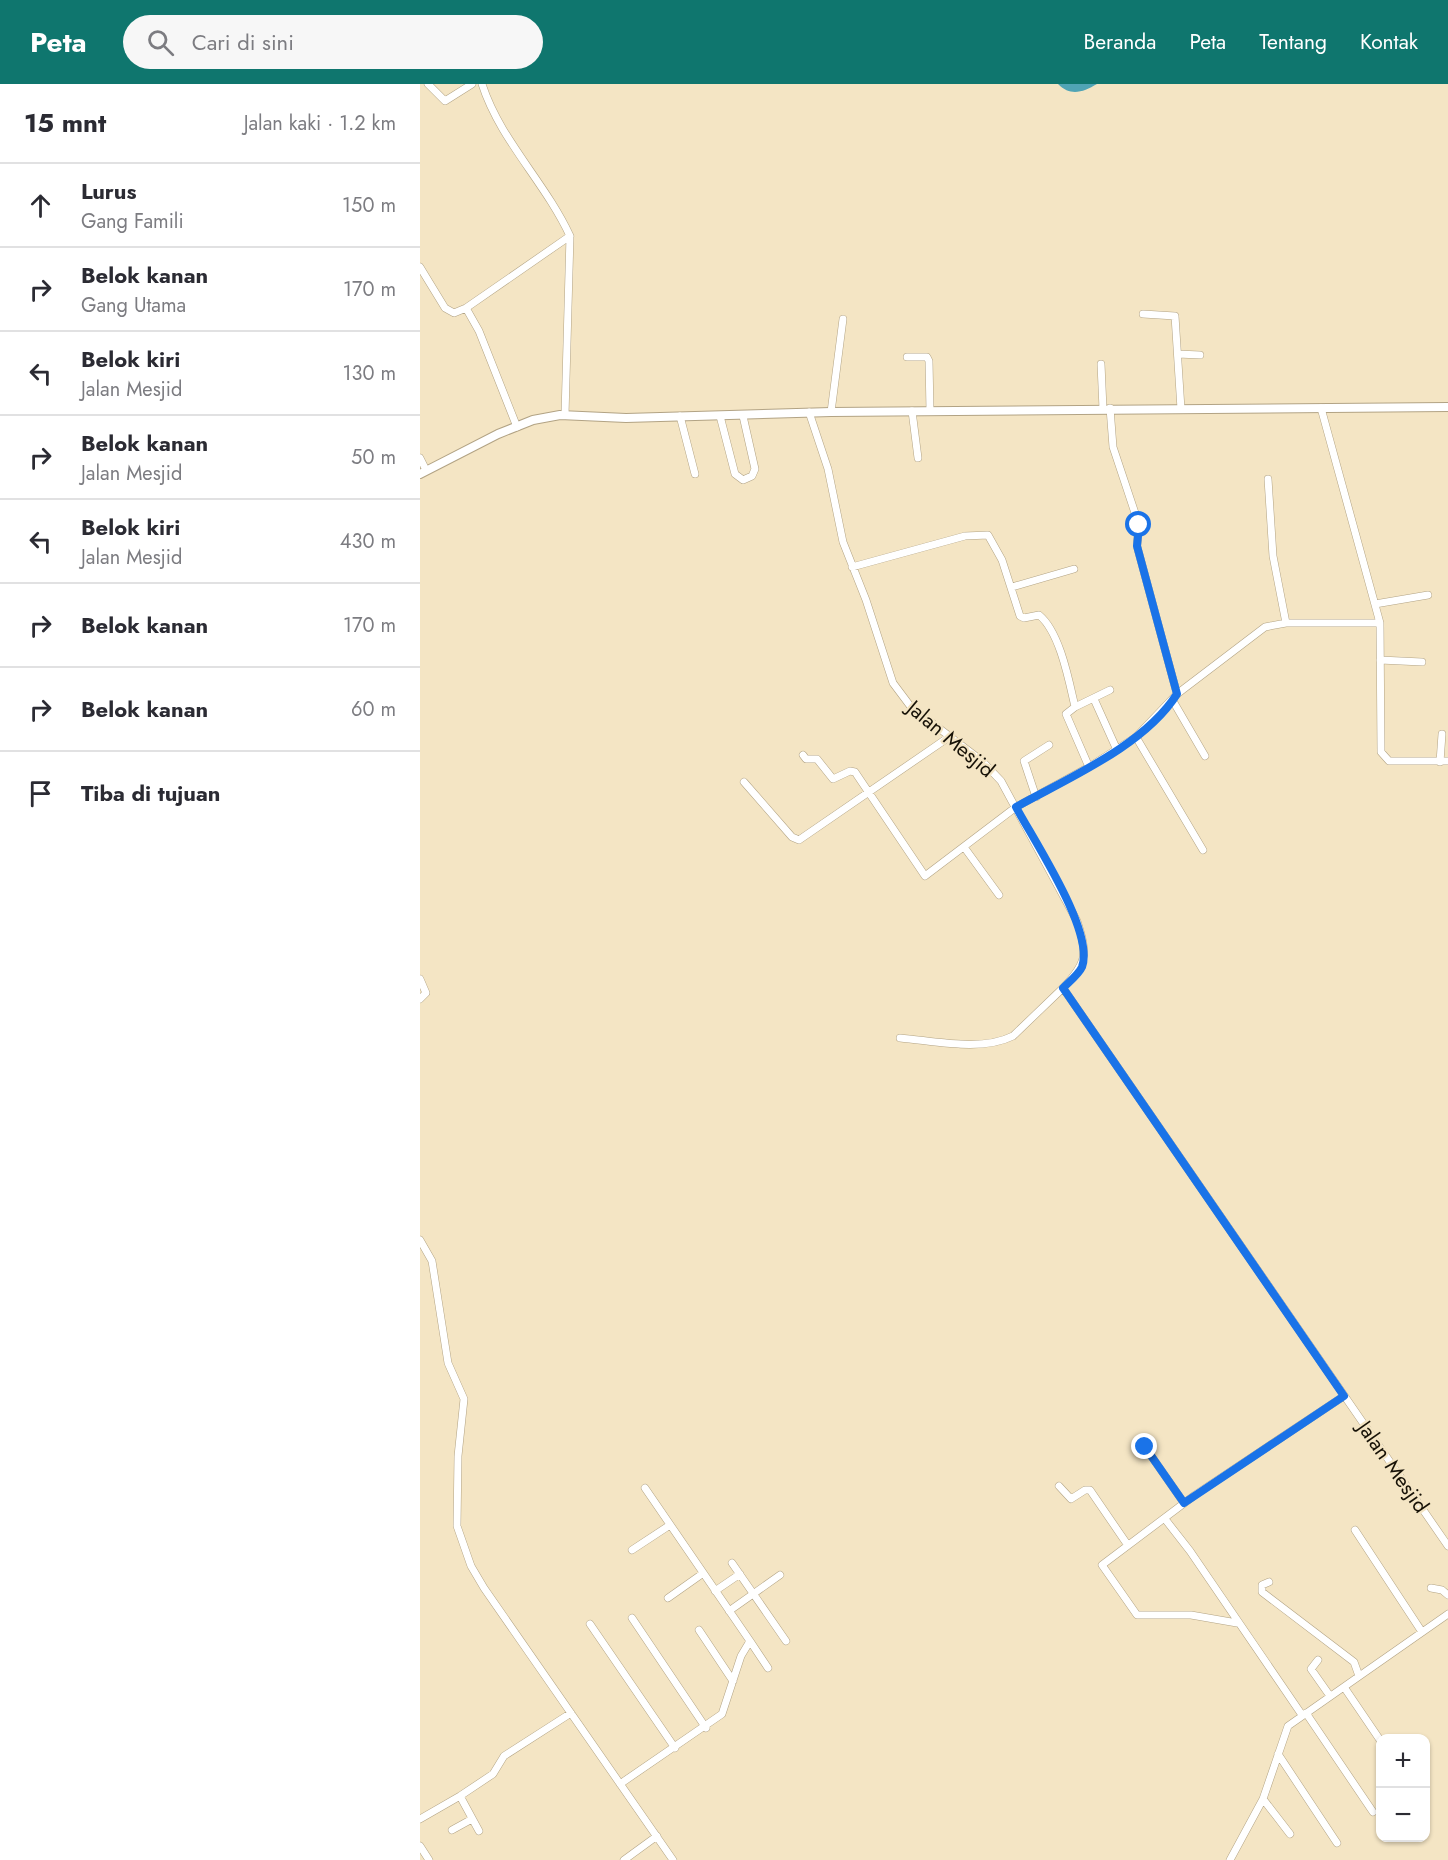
<!DOCTYPE html>
<html lang="id">
<head>
<meta charset="utf-8">
<style>
	body { margin:0; font-family:Jost,sans-serif; background:#f7f7f7; color:#2b2b33 }
	.controls { position:absolute; right:18px; bottom:18px; display:grid; overflow:hidden; border-radius:12px; box-shadow:0 2px 4px #0004 }
	.controls button { width:54px; height:54px; display:grid; place-items:center; padding:0; border:0; border-bottom:2px solid #e1e1e2; background:#fff; color:#2b2b33; font:30px sans-serif }
	.stop { position:absolute; width:18px; height:18px; margin:-14px; border:4px solid #1a73e8; border-radius:50%; background:#fff }
	.stop.end { background:#1a73e8; border-color:#fff; box-shadow:0 2px 6px #0008 }
	.list { margin:0; padding:0; list-style:none }
	h2 { display:flex; justify-content:space-between; align-items:center; height:78px; margin:0; padding:0 24px; font-size:26px }
	h2 small { font-size:20px; font-weight:400; color:#7c7c81 }
	.list li { display:grid; grid-template-columns:39px 1fr auto; gap:18px; align-items:center; box-sizing:border-box; height:84px; padding:0 24px; border-top:2px solid #e1e1e2 }
	.list b { display:block; font-size:22px; white-space:nowrap }
	.list p { margin:0; font-size:20px; white-space:nowrap; color:#7c7c81 }
	.list em { font-size:20px; font-style:normal; color:#7c7c81 }
	.icon { flex:none; width:33px; height:33px; fill:none; stroke:currentColor; stroke-width:2; stroke-linecap:round; stroke-linejoin:round }
	.map { position:relative; flex:none; width:1028px; height:1776px; overflow:hidden }
	header { display:flex; align-items:center; gap:36px; box-sizing:border-box; height:84px; padding:0 30px; background:#0f766e; color:#fff }
	header strong { font-size:28px }
	nav { display:flex; gap:33px; margin-inline-start:auto; font-size:21px }
	.search { width:420px; height:54px; background:#f7f7f7; display:flex; align-items:center; gap:15px; box-sizing:border-box; padding:0 21px; border-radius:33px; color:#7c7c81; font-size:22px }
	main { display:flex }
	aside { flex:1; background:#fff }
	.map>svg:first-child { display:block }
	.water { fill:#50a4b5 }
	.lines { fill:none; stroke-linecap:round; stroke-linejoin:round }
	.minor-casing { stroke:#b2a384; stroke-width:8 }
	.tertiary-casing { stroke:#b2a384; stroke-width:10 }
	.minor { stroke:#fff; stroke-width:7 }
	.tertiary { stroke:#fff; stroke-width:8 }
	.route { stroke:#1a73e8; stroke-width:8 }
	.labels { text-anchor:middle; stroke-width:4.5; stroke-linejoin:round; paint-order:stroke }
	.street-label { font-size:21px; fill:#171207; stroke:#f4e5c4 }
</style>
</head>
<body>
<header>
<strong>Peta</strong>
<div class="search"><svg class="icon" aria-label="search" viewBox="0 0 24 24"><circle cx="10" cy="10" r="6"/><path d="M15 15l6 6"/></svg>Cari di sini</div>
<nav><a>Beranda</a><a>Peta</a><a>Tentang</a><a>Kontak</a></nav>
</header>
<main>
<aside>
<h2>15 mnt<small>Jalan kaki · 1.2 km</small></h2>
<ul class="list">
<li><svg class="icon" aria-label="ahead" viewBox="0 0 24 24"><path d="M12 20V5M6 11l6-6 6 6"/></svg><div><b>Lurus</b><p>Gang Famili</p></div><em>150 m</em></li>
<li><svg class="icon" aria-label="right" viewBox="0 0 24 24"><path d="M7 20v-9h11M14 6l5 5-5 5"/></svg><div><b>Belok kanan</b><p>Gang Utama</p></div><em>170 m</em></li>
<li><svg class="icon" aria-label="left" viewBox="0 0 24 24"><path d="M17 20v-9H6M10 6l-5 5 5 5"/></svg><div><b>Belok kiri</b><p>Jalan Mesjid</p></div><em>130 m</em></li>
<li><svg class="icon" aria-label="right" viewBox="0 0 24 24"><path d="M7 20v-9h11M14 6l5 5-5 5"/></svg><div><b>Belok kanan</b><p>Jalan Mesjid</p></div><em>50 m</em></li>
<li><svg class="icon" aria-label="left" viewBox="0 0 24 24"><path d="M17 20v-9H6M10 6l-5 5 5 5"/></svg><div><b>Belok kiri</b><p>Jalan Mesjid</p></div><em>430 m</em></li>
<li><svg class="icon" aria-label="right" viewBox="0 0 24 24"><path d="M7 20v-9h11M14 6l5 5-5 5"/></svg><div><b>Belok kanan</b></div><em>170 m</em></li>
<li><svg class="icon" aria-label="right" viewBox="0 0 24 24"><path d="M7 20v-9h11M14 6l5 5-5 5"/></svg><div><b>Belok kanan</b></div><em>60 m</em></li>
<li><svg class="icon" aria-label="arrive" viewBox="0 0 24 24"><path d="M6 21V4h12l-3 4 3 4H6"/></svg><div><b>Tiba di tujuan</b></div></li>
</ul>
</aside>
<div class="map">
<svg width="1028" height="1776" viewBox="0 0 1028 1776">
	<rect width="100%" height="100%" fill="#f4e5c4"/>
	<!-- water -->
	<path class="water" d="M638,0H677C663,8 651,13 638,0Z"/>
	<g class="lines">
		<!-- minor casing -->
		<g class="minor-casing">
			<path id="minor" d="M8,0L25,17L52,0
				M62,0C80,56 125,98 150,152L145,331
				M0,183L25,224L34,229L46,224L150,152
				M46,224L59,247L97,343
				M723,230L755,232L761,325
				M758,270L780,271
				M487,273H507L509,277L510,327
				M681,280L683,325
				M690,324L693,363L719,441L717,462L757,610
				M901,324L960,539L961,668L969,677H1028
				M492,327L498,374
				M389,328L408,385L423,458L446,516L473,599L491,623L562,677L581,697L657,837C668,870 667,879 643,904L1028,1462
				M411,328L423,235
				M260,332L275,390
				M300,332L315,390L323,396L332,392L335,385L323,332
				M0,374L6,386
				M848,395L853,472L866,539
				M432,483L545,452L568,451L582,476L600,532L604,534L619,531C640,548 649,597 655,623L690,606
				M592,503L654,485
				M955,520L1008,511
				M960,576L1002,578
				M674,615L697,666
				M753,617L785,672
				M655,623L646,630L669,683
				M716,653L783,766
				M383,671L386,675H397L413,695L430,687L435,688L505,792L596,723L669,683L716,653L757,610L845,543L866,539H960
				M1020,678L1022,650
				M324,698L372,753L379,756L529,653
				M616,713L604,677L629,661
				M544,763L579,811
				M0,895L6,909L0,915
				M480,954C515,957 561,968 593,952L643,904
				M0,1156L12,1177L28,1279L44,1315L38,1372L37,1442L51,1482L64,1504L253,1776
				M725,1363L764,1419
				M639,1402L651,1415L665,1406H670L707,1460
				M745,1435L770,1467L882,1631
				M935,1446L1002,1548
				M212,1466L250,1441
				M312,1479L366,1557
				M849,1498L842,1501V1508L934,1578L939,1592
				M1011,1504L1022,1506L1028,1511
				M295,1507L320,1490
				M248,1514L282,1490
				M309,1527L360,1491
				M212,1534L286,1644
				M817,1539L771,1531H717L682,1481L775,1411L924,1312
				M170,1540L255,1664
				M279,1546L313,1597
				M330,1557L348,1584
				M898,1576L891,1585L910,1612
				M924,1603L960,1656
				M886,1629L953,1728
				M858,1670L917,1759
				M200,1700L302,1630L321,1572L330,1557L225,1404
				M40,1712L59,1747
				M843,1715L870,1750
				M0,1735L40,1712L73,1690L84,1672L151,1629
				M32,1746L52,1735
				M0,1762L9,1776
				M204,1776L237,1752
				M810,1776L843,1715L868,1642L1028,1530"/>
		</g>
		<!-- tertiary casing -->
		<g class="tertiary-casing">
			<path id="tertiary" d="M0,390L78,350L113,336L140,331L206,334L411,328L1028,323"/>
		</g>
		<!-- minor -->
		<use href="#minor" class="minor"/>
		<!-- tertiary -->
		<use href="#tertiary" class="tertiary"/>
	</g>
	<g class="lines">
		<!-- route -->
		<path class="route" d="M719,441L717,462L757,610C724,662 648,694 596,723C614,757 675,848 662,883C659,890 649,898 643,904L924,1312L764,1419L725,1363"/>
	</g>
	<g class="labels">
		<!-- street labels -->
		<g class="street-label">
			<text transform="translate(531 655) rotate(40)" y="7">Jalan Mesjid</text>
			<text transform="translate(973 1383) rotate(55)" y="7">Jalan Mesjid</text>
		</g>
	</g>
</svg>
<div class="controls">
<button>+</button>
<button>−</button>
</div>
<div class="stop" style="left:719px;top:441px"></div>
<div class="stop end" style="left:725px;top:1363px"></div>
</div>
</main>
</body>
</html>
